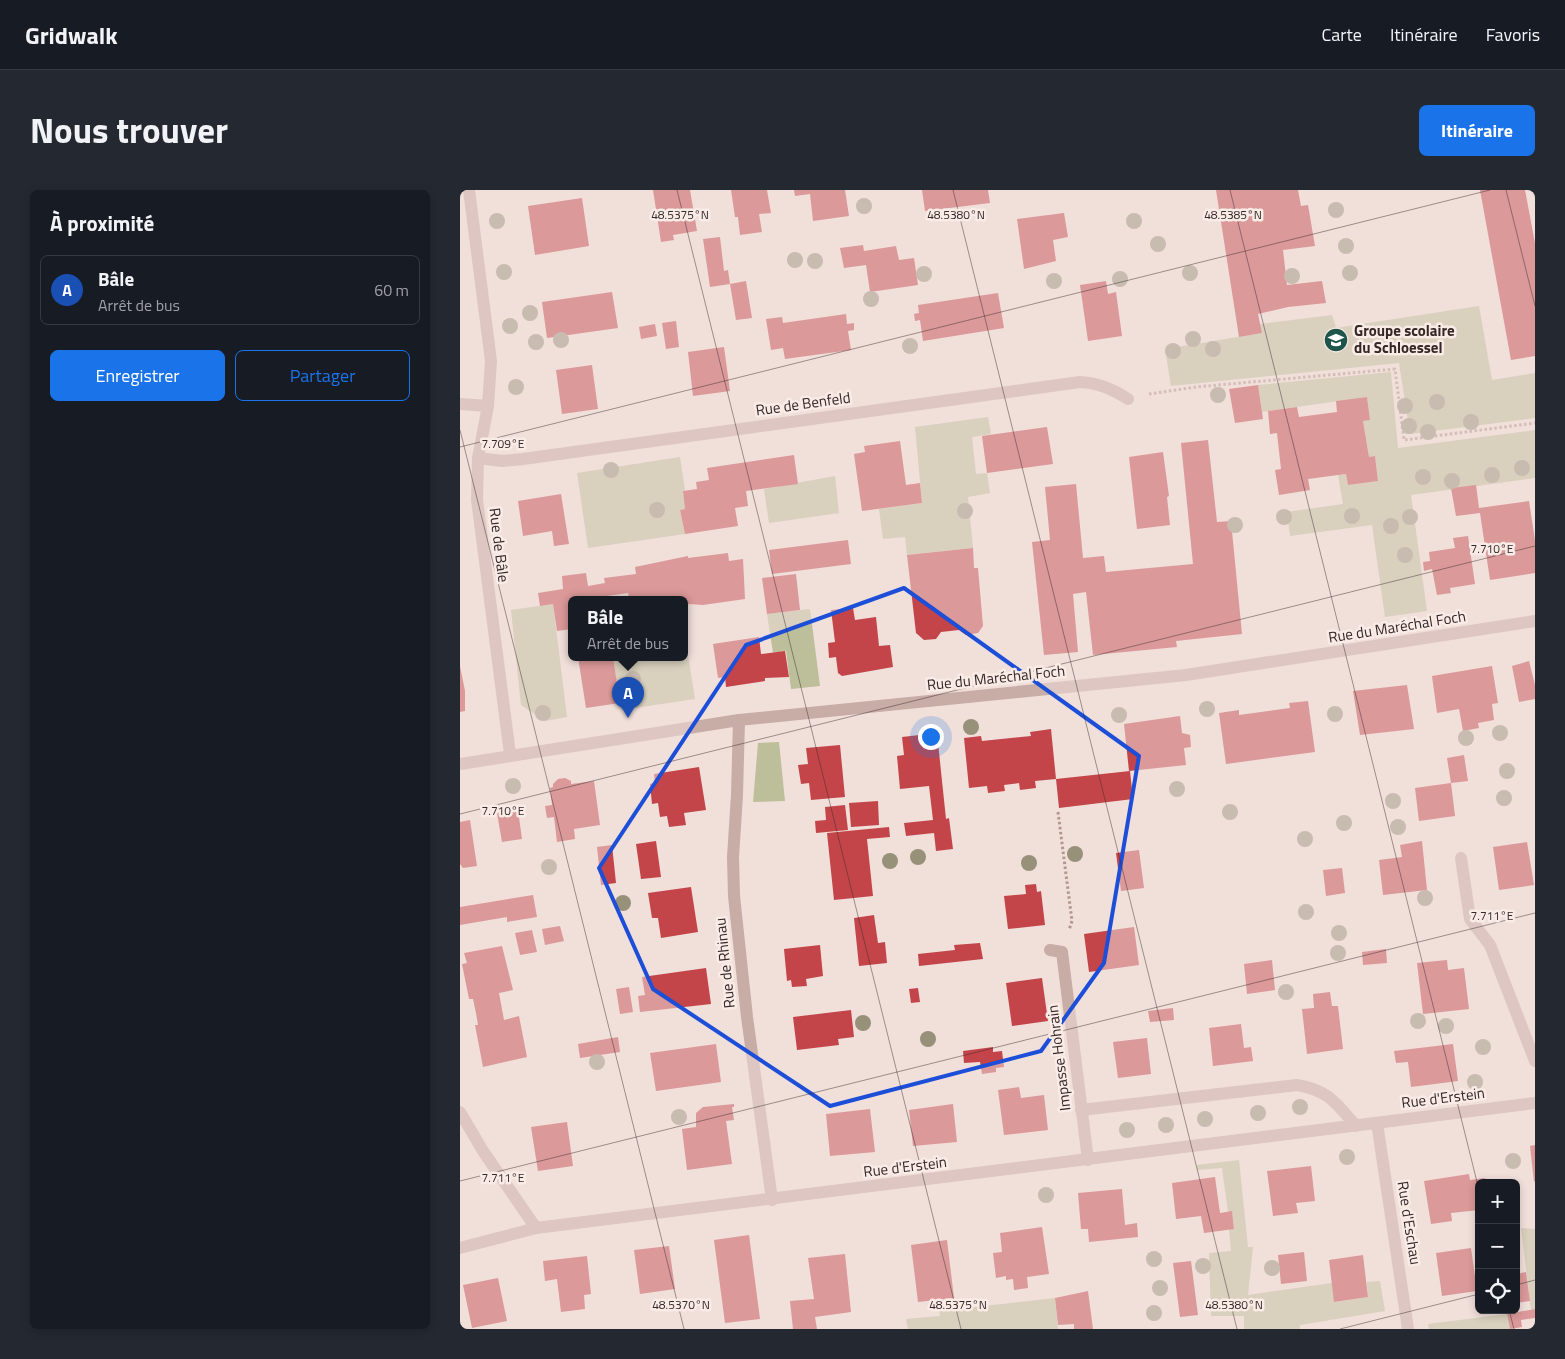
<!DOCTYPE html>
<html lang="fr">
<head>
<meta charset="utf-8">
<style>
	body { margin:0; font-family:"Titillium Web",sans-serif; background:#242831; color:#f1f3f6 }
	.controls { position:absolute; right:15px; bottom:15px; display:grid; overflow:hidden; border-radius:8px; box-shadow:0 2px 8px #0003 }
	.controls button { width:45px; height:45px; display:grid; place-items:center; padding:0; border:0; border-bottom:1px solid #363941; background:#171b24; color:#f1f3f6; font:25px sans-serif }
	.you { position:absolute; left:470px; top:546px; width:18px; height:18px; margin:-12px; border:4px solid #fff; border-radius:50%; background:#1a73e8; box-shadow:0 0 0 8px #1a73e833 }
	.badge { display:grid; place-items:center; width:32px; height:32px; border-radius:50%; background:#1a73e8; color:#fff; font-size:16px; font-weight:700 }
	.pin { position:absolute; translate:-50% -41px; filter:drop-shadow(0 1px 2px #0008) }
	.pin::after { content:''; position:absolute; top:26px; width:18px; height:15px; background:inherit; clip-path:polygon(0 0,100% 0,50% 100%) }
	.popup { position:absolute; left:108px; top:406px; width:120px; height:65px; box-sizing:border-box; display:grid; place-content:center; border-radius:8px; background:#171b24; filter:drop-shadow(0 1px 4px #0005); font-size:16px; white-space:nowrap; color:#9ea1a6 }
	.popup b { font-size:19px; color:#f1f3f6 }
	.popup::after { content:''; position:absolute; left:50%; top:100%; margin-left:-10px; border:10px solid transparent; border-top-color:#171b24 }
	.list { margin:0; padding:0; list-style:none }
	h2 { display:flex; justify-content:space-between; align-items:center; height:65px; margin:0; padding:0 20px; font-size:21px }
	h2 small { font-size:16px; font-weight:400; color:#9ea1a6 }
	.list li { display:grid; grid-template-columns:32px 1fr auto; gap:15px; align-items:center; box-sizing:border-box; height:70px; margin:0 10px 10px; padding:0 10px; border:1px solid #363941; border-radius:8px }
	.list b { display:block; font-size:19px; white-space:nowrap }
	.list p { margin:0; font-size:16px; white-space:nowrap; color:#9ea1a6 }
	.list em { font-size:16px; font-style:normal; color:#9ea1a6 }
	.actions { display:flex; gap:10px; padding:15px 20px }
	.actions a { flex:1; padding:11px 0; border:1px solid #1a73e8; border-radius:8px; text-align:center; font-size:18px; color:#1a73e8 }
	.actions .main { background:#1a73e8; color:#fff }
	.icon { flex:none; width:28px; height:28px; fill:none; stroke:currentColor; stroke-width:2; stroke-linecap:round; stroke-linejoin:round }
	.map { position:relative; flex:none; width:1075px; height:1139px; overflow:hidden; border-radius:8px }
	header { display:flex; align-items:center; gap:30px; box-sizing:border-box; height:70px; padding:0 25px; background:#171b24; border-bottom:1px solid #363941 }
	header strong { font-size:24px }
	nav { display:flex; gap:28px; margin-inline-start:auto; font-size:18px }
	.intro { display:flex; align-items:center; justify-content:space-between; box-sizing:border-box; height:120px; padding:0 30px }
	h1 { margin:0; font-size:35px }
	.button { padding:12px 22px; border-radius:8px; background:#1a73e8; color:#fff; font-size:18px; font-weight:700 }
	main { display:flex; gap:30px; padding:0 30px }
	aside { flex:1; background:#171b24; border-radius:8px; box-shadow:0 2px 8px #0003 }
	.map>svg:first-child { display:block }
	.green { fill:#bdbf9a }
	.building { fill:#c34549 }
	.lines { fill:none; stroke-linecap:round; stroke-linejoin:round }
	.path { stroke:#b49690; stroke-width:3; stroke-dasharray:2.5 2.5; stroke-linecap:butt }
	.minor { stroke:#c8aca6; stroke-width:12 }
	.tertiary { stroke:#c8aca6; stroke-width:12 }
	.tree { fill:#98917a }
	.marked { fill:none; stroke:#1d4ed8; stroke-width:4; stroke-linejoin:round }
	.ticks { fill:none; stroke:#342727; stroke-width:1; stroke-opacity:0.45 }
	.labels { text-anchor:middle; stroke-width:5; stroke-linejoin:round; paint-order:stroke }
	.poi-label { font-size:15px; font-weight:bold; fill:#342727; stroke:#f9ebe6; text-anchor:start }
	.street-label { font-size:15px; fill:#342727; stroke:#f9ebe6 }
	.ticks-label { font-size:12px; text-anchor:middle; fill:#342727; stroke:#f9ebe6; stroke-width:5; stroke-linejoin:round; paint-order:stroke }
</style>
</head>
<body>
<header>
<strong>Gridwalk</strong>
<nav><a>Carte</a><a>Itinéraire</a><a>Favoris</a></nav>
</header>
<div class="intro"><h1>Nous trouver</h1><a class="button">Itinéraire</a></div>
<main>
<aside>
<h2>À proximité<small></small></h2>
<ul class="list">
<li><span class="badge" style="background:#1a4fb4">A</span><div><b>Bâle</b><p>Arrêt de bus</p></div><em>60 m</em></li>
</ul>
<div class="actions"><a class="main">Enregistrer</a><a>Partager</a></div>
</aside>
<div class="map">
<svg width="1075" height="1139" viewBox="0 0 1075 1139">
	<rect width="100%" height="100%" fill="#f1dfda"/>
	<!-- green -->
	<path class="green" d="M1019,116L1032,190L1075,183V228L950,244L939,173L711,196L705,159L802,143L800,134L872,125L876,138Z
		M931,182L938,258L1075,240V288L951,305L967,421L925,427L912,335L830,346L827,322L883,314L878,285L886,284L888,295L918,291L915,266L909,267L903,231L910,230L907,207L802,222L798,195Z
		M528,227L531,244L512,247L516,284L527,283L530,303L508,307L513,358L447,365L445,347L423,349L419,319L462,313L455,237Z
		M220,267L225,300L223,301L225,319L220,320L225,344L128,358L117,283Z
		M375,286L379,323L309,333L304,299Z
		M93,414L107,527L85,531L61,515L51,420Z
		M350,419L360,496L331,499L326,461L313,463L307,424Z
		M227,459L235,509L161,520L153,467H224V460Z
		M319,552L325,611L293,612L298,553Z
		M779,970L788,1057H793L788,1105L872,1093L875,1112L908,1107L907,1092L920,1091L925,1121L840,1135V1139H784V1126H751L749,1063L771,1061L769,1039L774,1038L772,1022H768L762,978L737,980V975Z
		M1061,1038L1075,1039V1119L1071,1120L1070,1111Z
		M494,1108L497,1119L595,1108L598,1139H448L446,1129L480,1126L478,1110Z
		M1047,1124L1050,1139H969L968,1134Z"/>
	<!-- building -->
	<path class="building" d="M193,0H230L237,41L213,45L214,50L201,52Z
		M271,0H307L311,23L299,24L302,42L280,45L278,27H275Z
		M334,0H385L389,26L353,31L350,4L335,6Z
		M462,0H528L530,13L465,21Z
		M756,0H838L841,16L848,15L855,56L823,60L827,95L862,91L866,113L828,117L798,124L802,143L779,147Z
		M1020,0H1065L1075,53V166L1051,170Z
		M122,8L129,56L75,65L68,16Z
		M604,23L608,47L593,50L596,71L564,79L557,29Z
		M260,47L264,81L268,80L270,94L250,97L243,49Z
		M403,55L404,61L436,56L439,70L454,68L458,95L410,102L406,75L384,78L380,58Z
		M286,91L292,128L276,130L270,94Z
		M646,91L648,104L656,102L662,146L628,151L620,95Z
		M152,102L158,138L87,148L82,112Z
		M538,103L544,138L463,151L460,130L455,131L454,124L459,123L458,115Z
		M386,124L387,134L394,133V140L388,141L391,160L325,169L323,158L311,160L306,129L322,127L323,133Z
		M216,131L219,157L206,159L202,133Z
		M195,134L197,146L181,149L179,137Z
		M264,157L270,201L233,206L228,162Z
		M132,175L138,219L102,224L96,180Z
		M798,195L803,229L775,233L769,199Z
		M907,207L910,230L903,231L909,267L915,266L918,291L888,295L886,284L878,285L848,289L850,300L819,305L815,280L821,279L817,243L810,244L808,221L837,217L839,227L877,222L876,211Z
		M587,237L593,274L527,283L522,246Z
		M748,250L757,332L771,331L782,444L716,451L717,457L633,465L626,402L613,404L618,462L584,465L572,352L590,350L585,297L616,294L623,368L644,366L646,382L733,374L721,253Z
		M440,251L446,295L460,293L462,313L402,321L394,264L405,262L404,256Z
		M703,262L709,306L707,307L710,335L677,339L669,267Z
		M334,265L338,294L286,301L288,316L275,318L278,336L225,344L220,320L225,319L223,301L237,299L236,292L249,290L247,278Z
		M1016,295L1019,318L1069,311L1075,350V383L1030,390L1020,323L996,326L991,298Z
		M101,304L109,354L94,356L92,341L63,346L58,311Z
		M1008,346L1015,394L990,398L991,403L977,405L972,379L964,381L963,372L970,371L969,362L995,358L993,348Z
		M388,350L391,374L312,384L309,360Z
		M513,358L514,378H518L523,436L518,443L506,445L499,440L481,442L476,449L464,450L456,443L447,365Z
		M268,363L269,371L283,369L285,409L243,415L229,414L224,417V409H169L168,403L147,406V409H112V439L97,441L93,414L80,416L78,403L103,399L102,386L126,383L128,396L145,393L144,388L176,384L175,377L228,366V368Z
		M336,384L340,420L307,424L302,388Z
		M393,418L395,430L416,427L419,456L430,455L433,477L382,486L378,483L376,467L369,468L368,453L375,452L371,420Z
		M299,447L301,464L325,461L329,487L305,488V491L266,497L265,487L258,488L253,454Z
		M118,467H153L160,513L126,518Z
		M1069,471L1075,495V509L1059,512L1052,476Z
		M0,476L5,501V521L0,522Z
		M1032,476L1038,513L1032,514L1034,530L1018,533L1019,538L1003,541L999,519L977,523L972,486Z
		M947,495L954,539L900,545L893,501Z
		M848,511L855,562L766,574L759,523L779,520V525L830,518L829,513Z
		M720,526L722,543L730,545L731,557L724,558L726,575L669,581L664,534Z
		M591,539L596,589L575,591L576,598L560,600L559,593L544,595L545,601L528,603L527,596L509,598L504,548L521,546L522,551L571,546L570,542Z
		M477,543L486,629L489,628L493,659L476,661L474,643L446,646L444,633L473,630L469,596L440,599L437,566L444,565L442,547Z
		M380,555L385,607L351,610L349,593L341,594L338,575L348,574L346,558Z
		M1004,565L1008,591L991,593L995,626L959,631L955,598L991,593L987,568Z
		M239,577L246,620L224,623L226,635L209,637L207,626L200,627L198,613L192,614L190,594L195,593L194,584Z
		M670,581L673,609L599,618L596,589Z
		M105,588L111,591V594L134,591L140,635L114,639L115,649L97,652L94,627L87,628L85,616L92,615L90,598L93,597V594L98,589Z
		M418,611L419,635L391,637L389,613Z
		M385,615L388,640L356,643L355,631L366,630L365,617Z
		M58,620L62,649L42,652L37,623Z
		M10,630L17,676L3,678L0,674V632Z
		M429,637L430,647L407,649L413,706L374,710L367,643Z
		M196,651L201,687L181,689L176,654Z
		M962,651L967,700L923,705L919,670L942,667L940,655Z
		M1067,652L1074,695L1039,700L1033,657Z
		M152,655L156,693L141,695L137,657Z
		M679,660L684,698L661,701L656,663Z
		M882,678L885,703L866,706L863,680Z
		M576,694L577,702L581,701L585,735L548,739L544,706L566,704L565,695Z
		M231,697L238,742L201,748L198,728H192L188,703Z
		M73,705L77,727L47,732V727L0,735V717Z
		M414,725L418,753L425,752L427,773L399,776L394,728Z
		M100,736L104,751L85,755L82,739Z
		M674,737L679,775L629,782L624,744Z
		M72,740L77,762L60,765L55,743Z
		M520,753L523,769L459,776L458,764L495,760L494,755Z
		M360,755L363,786L346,789L347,796L332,797L331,790L327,791L324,759Z
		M42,756L53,800L39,803L44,830L59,826L67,867L23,877L15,835H18L16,823L13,809H9L2,774L7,773L4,763Z
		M926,759L927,773L903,775L902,762Z
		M812,770L815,800L787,804L784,774Z
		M987,770L988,780L1004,778L1009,819L963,824L957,773Z
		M246,778L251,814L180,822L178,806L185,805L182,787Z
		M582,788L588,831L552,836L546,793Z
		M169,797L173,822L160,824L156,799Z
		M458,798L460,812L451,813L449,799Z
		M870,802L872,816H878L883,859L847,864L842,819L854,818L853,804Z
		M713,818L714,830L690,832L688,821Z
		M391,820L394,847L378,849L379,855L337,860L333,827Z
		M781,834L784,858L791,857L793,871L753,876L749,838Z
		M158,847L160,862L120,868L118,854Z
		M687,848L691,884L658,888L653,852Z
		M256,854L261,892L196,901L190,863Z
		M993,854L998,891L951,897L948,872L936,873L934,861Z
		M533,857V862L542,861L544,877L536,878V882L522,884L520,872L504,873L503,861Z
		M559,897L561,908L584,905L588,940L544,945L538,900Z
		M274,914V917H272L274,930L266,931L272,974L227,980L222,939L236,937V923L243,917Z
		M493,914L497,952L453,956L449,920Z
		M410,919L415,962L370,966L366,924Z
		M107,932L113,976L78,981L71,937Z
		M1075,955V991L1074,992L1070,956Z
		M851,976L855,1011L836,1013L838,1023L813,1026L807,981Z
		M1009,984L1010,990L1025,988V993H1019V1020L991,1023L992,1031L971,1034L964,991Z
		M755,987L760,1023L772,1021L774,1039L744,1043L741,1026L716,1029L712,993Z
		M662,999L665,1035L677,1033L678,1047L629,1052L628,1039H621L618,1003Z
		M582,1037L589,1084L567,1087L568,1098L554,1100L553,1089L546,1090V1086L536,1088L533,1063L542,1062L540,1043Z
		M289,1045L300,1129L265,1133L254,1050Z
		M487,1050L494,1108L458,1112L451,1055Z
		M209,1056L215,1099L180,1104L174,1060Z
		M1011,1058L1017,1101L982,1106L976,1063Z
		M844,1062L847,1091L821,1094L818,1065Z
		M385,1064L391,1122L355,1127L357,1139H333L330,1111L354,1109L348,1068Z
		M903,1065L908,1107L874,1112L869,1070Z
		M127,1066L131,1104L124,1105L125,1119L101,1122L97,1089L85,1091L83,1071Z
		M731,1071L738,1125L720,1127L713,1073Z
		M1066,1082L1070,1111L1056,1113V1084Z
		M38,1088L47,1131L12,1138L3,1095Z
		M628,1101L633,1139H614V1134L598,1135L595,1108Z
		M1075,1119V1128L1061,1130L1062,1137L1050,1139L1047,1124Z"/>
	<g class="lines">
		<!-- path -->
		<path class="path" d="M689,204L736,197L935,179L944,250L1075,233
			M598,622L612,731L609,740"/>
		<!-- minor -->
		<path class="minor" d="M9,0L31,171L28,216L18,268L17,310L50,564
			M0,214L28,216
			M18,268L42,271L63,269L620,192C639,193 652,199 668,209
			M279,530L277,605L273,667L274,706L287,827L312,1010
			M1001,668L1010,729L1030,755L1075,871
			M590,760L602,762L628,970
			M621,920L837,895C868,900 876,913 896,936
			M0,922L23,961L76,1038
			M917,933L948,1139
			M0,1058L76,1038L1075,913"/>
		<!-- tertiary -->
		<path class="tertiary" d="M0,574L279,530L726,485L1075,431"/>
	</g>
	<!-- trees -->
	<g class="tree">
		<circle cx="404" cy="16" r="8"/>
		<circle cx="876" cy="20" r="8"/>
		<circle cx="37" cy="31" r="8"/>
		<circle cx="674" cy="31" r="8"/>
		<circle cx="698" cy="54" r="8"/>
		<circle cx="886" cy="56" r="8"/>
		<circle cx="335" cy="70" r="8"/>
		<circle cx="355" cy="71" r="8"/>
		<circle cx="44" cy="82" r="8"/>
		<circle cx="730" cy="83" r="8"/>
		<circle cx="890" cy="83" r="8"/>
		<circle cx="464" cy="84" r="8"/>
		<circle cx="832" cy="86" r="8"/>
		<circle cx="660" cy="89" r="8"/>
		<circle cx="594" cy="91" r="8"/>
		<circle cx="411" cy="109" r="8"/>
		<circle cx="70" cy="123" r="8"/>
		<circle cx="50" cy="136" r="8"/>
		<circle cx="733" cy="149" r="8"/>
		<circle cx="101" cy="150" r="8"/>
		<circle cx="76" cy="152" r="8"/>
		<circle cx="450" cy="156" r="8"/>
		<circle cx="753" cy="159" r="8"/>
		<circle cx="713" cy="161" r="8"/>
		<circle cx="56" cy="197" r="8"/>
		<circle cx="758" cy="205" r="8"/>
		<circle cx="977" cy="212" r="8"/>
		<circle cx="945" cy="216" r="8"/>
		<circle cx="1011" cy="232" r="8"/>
		<circle cx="949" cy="236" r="8"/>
		<circle cx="968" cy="242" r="8"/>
		<circle cx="1062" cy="278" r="8"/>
		<circle cx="151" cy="280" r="8"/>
		<circle cx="1032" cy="285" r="8"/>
		<circle cx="963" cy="287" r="8"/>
		<circle cx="992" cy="291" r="8"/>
		<circle cx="197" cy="320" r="8"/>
		<circle cx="505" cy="321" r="8"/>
		<circle cx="892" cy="326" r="8"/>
		<circle cx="824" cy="327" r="8"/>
		<circle cx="950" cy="327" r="8"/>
		<circle cx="775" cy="335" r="8"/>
		<circle cx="931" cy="336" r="8"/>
		<circle cx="945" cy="365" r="8"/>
		<circle cx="173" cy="489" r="8"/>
		<circle cx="747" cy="519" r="8"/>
		<circle cx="83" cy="523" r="8"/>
		<circle cx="875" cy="524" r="8"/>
		<circle cx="659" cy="525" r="8"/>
		<circle cx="511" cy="537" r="8"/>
		<circle cx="1040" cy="543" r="8"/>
		<circle cx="1006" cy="548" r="8"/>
		<circle cx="1047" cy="581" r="8"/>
		<circle cx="53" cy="596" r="8"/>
		<circle cx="717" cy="599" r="8"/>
		<circle cx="1044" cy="608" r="8"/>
		<circle cx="933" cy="611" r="8"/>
		<circle cx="770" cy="622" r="8"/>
		<circle cx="884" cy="633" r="8"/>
		<circle cx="938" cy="637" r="8"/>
		<circle cx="845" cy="649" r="8"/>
		<circle cx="615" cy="664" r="8"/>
		<circle cx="458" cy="667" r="8"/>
		<circle cx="430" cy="671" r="8"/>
		<circle cx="569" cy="673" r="8"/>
		<circle cx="89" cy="677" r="8"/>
		<circle cx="965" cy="708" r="8"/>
		<circle cx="163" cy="713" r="8"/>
		<circle cx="846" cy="722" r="8"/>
		<circle cx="879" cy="743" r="8"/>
		<circle cx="878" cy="763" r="8"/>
		<circle cx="826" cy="802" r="8"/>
		<circle cx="958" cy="831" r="8"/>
		<circle cx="403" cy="833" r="8"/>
		<circle cx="986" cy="836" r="8"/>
		<circle cx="468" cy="849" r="8"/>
		<circle cx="1023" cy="857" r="8"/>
		<circle cx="137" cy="872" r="8"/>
		<circle cx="1015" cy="892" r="8"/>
		<circle cx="840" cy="917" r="8"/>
		<circle cx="798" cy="923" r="8"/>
		<circle cx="219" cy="927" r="8"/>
		<circle cx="745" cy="929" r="8"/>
		<circle cx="706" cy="935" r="8"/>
		<circle cx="667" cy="940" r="8"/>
		<circle cx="887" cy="967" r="8"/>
		<circle cx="1053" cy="971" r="8"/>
		<circle cx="586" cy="1005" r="8"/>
		<circle cx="694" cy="1069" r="8"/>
		<circle cx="743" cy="1076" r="8"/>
		<circle cx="812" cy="1078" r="8"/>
		<circle cx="700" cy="1098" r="8"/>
		<circle cx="694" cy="1123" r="8"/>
	</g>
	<!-- marked area -->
	<path d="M0 0H1075V1139H0ZM444,398L679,566L644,773L581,861L370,916L193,799L139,678L286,455Z" fill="#f1dfda" fill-opacity=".55" fill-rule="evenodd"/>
	<path class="marked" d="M444,398L679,566L644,773L581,861L370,916L193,799L139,678L286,455Z"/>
	<!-- ticks -->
	<path class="ticks" d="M217,0L501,1139M493,0L777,1139M770,0L1019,1000M1046,0L1075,116M0,240L224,1139M0,257L1030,0M0,624L1075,356M0,991L1075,723M1056,1095L1075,1090M1049,1120L1054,1139M880,1139L1019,1104"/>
	<!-- icons -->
	<defs>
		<g id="school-disc" transform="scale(1.25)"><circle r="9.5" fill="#1d5549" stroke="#f9ebe6"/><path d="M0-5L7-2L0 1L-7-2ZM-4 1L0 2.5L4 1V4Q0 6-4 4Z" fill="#fff"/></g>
	</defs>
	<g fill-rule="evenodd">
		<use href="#school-disc" x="876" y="150"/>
	</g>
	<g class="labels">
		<!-- poi labels -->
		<g class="poi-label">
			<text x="894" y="146">Groupe scolaire<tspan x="894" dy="17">du Schloessel</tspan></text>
		</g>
		<!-- street labels -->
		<g class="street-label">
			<text transform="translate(343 214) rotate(-8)" y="5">Rue de Benfeld</text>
			<text transform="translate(39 355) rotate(83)" y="5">Rue de Bâle</text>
			<text transform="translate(937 437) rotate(-9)" y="5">Rue du Maréchal Foch</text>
			<text transform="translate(536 488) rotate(-6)" y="5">Rue du Maréchal Foch</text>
			<text transform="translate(265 773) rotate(-96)" y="5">Rue de Rhinau</text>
			<text transform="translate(599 868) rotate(-97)" y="5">Impasse Hohrain</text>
			<text transform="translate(983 908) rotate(-7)" y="5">Rue d'Erstein</text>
			<text transform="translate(445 977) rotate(-7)" y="5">Rue d'Erstein</text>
			<text transform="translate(949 1033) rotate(81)" y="5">Rue d'Eschau</text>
		</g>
	</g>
	<g class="ticks-label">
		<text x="220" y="29">48.5375°N</text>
		<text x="496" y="29">48.5380°N</text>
		<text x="773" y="29">48.5385°N</text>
		<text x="43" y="258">7.709°E</text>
		<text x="1032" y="363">7.710°E</text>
		<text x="43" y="625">7.710°E</text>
		<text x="1032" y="730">7.711°E</text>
		<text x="43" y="992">7.711°E</text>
		<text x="221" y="1119">48.5370°N</text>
		<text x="498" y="1119">48.5375°N</text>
		<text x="774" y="1119">48.5380°N</text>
	</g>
</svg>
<div class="controls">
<button>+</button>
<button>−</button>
<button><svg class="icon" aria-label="locate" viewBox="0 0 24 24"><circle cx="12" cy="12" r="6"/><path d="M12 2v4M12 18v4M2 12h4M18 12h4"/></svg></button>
</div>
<div class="you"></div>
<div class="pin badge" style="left:168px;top:528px;background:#1a4fb4">A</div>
<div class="popup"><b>Bâle</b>Arrêt de bus</div>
</div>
</main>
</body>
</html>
